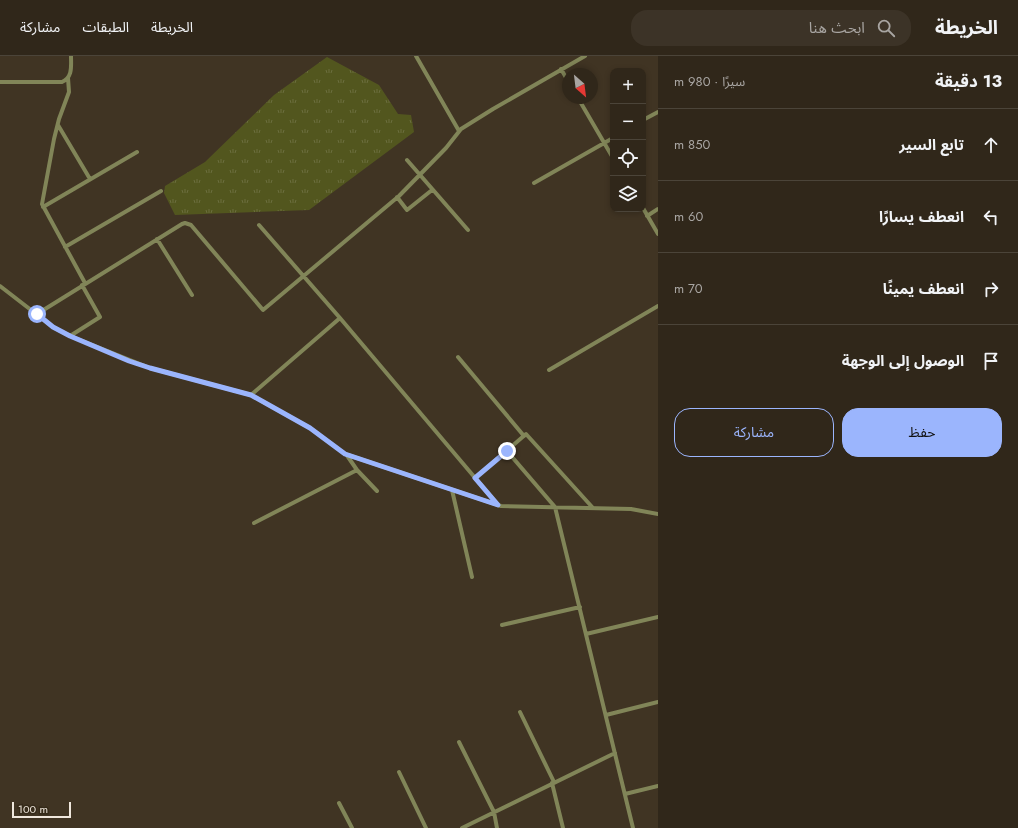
<!DOCTYPE html>
<html lang="ar">
<head>
<meta charset="utf-8">
<style>
	body { margin:0; font-family:Jost,"Noto Sans Arabic",sans-serif; background:#3c3327; color:#f1f3f6; direction:rtl }
	.controls { position:absolute; right:12px; top:12px; display:grid; overflow:hidden; border-radius:8px; box-shadow:0 2px 6px #0003 }
	.controls button { width:36px; height:36px; display:grid; place-items:center; padding:0; border:0; border-bottom:1px solid #4b4439; background:#30271a; color:#f1f3f6; font:20px sans-serif }
	.compass { position:absolute; left:562px; top:12px; width:36px; height:36px; border-radius:50%; background:#30271a; box-shadow:0 2px 6px #0003; rotate:152deg }
	.scale { position:absolute; left:12px; bottom:10px; width:59px; box-sizing:border-box; padding-left:4px; border:2px solid #efe7dd; border-top:0; font-size:11px; line-height:14px; white-space:nowrap; color:#efe7dd; -webkit-text-stroke:3px #352a19; paint-order:stroke }
	.stop { position:absolute; width:12px; height:12px; margin:-9px; border:3px solid #9bb5fd; border-radius:50%; background:#fff }
	.stop.end { background:#9bb5fd; border-color:#fff; box-shadow:0 1px 4px #0008 }
	.list { margin:0; padding:0; list-style:none }
	h2 { display:flex; justify-content:space-between; align-items:center; height:52px; margin:0; padding:0 16px; font-size:17px }
	h2 small { font-size:13px; font-weight:400; color:#a8a5a2 }
	.list li { display:grid; grid-template-columns:26px 1fr auto; gap:12px; align-items:center; box-sizing:border-box; height:72px; padding:0 16px; border-top:1px solid #4b4439 }
	.list b { display:block; font-size:15px; white-space:nowrap }
	.list em { font-size:13px; font-style:normal; color:#a8a5a2 }
	.actions { display:flex; gap:8px; padding:12px 16px }
	.actions a { flex:1; padding:9px 0; border:1px solid #9bb5fd; border-radius:16px; text-align:center; font-size:14px; color:#9bb5fd }
	.actions .main { background:#9bb5fd; color:#111 }
	.icon { flex:none; width:22px; height:22px; fill:none; stroke:currentColor; stroke-width:2; stroke-linecap:round; stroke-linejoin:round }
	.map { position:relative; flex:none; width:658px; height:772px; overflow:hidden; direction:ltr }
	header { display:flex; align-items:center; gap:24px; box-sizing:border-box; height:56px; padding:0 20px; background:#30271a; border-bottom:1px solid #4b4439 }
	header strong { font-size:19px }
	nav { display:flex; gap:22px; margin-inline-start:auto; font-size:14px }
	.search { width:280px; height:36px; background:#3c3327; display:flex; align-items:center; gap:10px; box-sizing:border-box; padding:0 14px; border-radius:16px; color:#a8a5a2; font-size:15px }
	main { display:flex }
	aside { flex:1; background:#30271a }
	.map>svg:first-child { display:block }
	.grass { fill:url(#grass-tufts) }
	.lines { fill:none; stroke-linecap:round; stroke-linejoin:round }
	.minor { stroke:#818558; stroke-width:4 }
	.route { stroke:#9bb5fd; stroke-width:5 }
</style>
</head>
<body>
<header>
<strong>الخريطة</strong>
<div class="search"><svg class="icon" aria-label="search" viewBox="0 0 24 24"><circle cx="10" cy="10" r="6"/><path d="M15 15l6 6"/></svg>ابحث هنا</div>
<nav><a>الخريطة</a><a>الطبقات</a><a>مشاركة</a></nav>
</header>
<main>
<aside>
<h2>13 دقيقة<small>سيرًا · 980 m</small></h2>
<ul class="list">
<li><svg class="icon" aria-label="ahead" viewBox="0 0 24 24"><path d="M12 20V5M6 11l6-6 6 6"/></svg><div><b>تابع السير</b></div><em>850 m</em></li>
<li><svg class="icon" aria-label="left" viewBox="0 0 24 24"><path d="M17 20v-9H6M10 6l-5 5 5 5"/></svg><div><b>انعطف يسارًا</b></div><em>60 m</em></li>
<li><svg class="icon" aria-label="right" viewBox="0 0 24 24"><path d="M7 20v-9h11M14 6l5 5-5 5"/></svg><div><b>انعطف يمينًا</b></div><em>70 m</em></li>
<li><svg class="icon" aria-label="arrive" viewBox="0 0 24 24"><path d="M6 21V4h12l-3 4 3 4H6"/></svg><div><b>الوصول إلى الوجهة</b></div></li>
</ul>
<div class="actions"><a class="main">حفظ</a><a>مشاركة</a></div>
</aside>
<div class="map">
<svg width="658" height="772" viewBox="0 0 658 772">
	<defs>
		<pattern id="grass-tufts" width="24" height="20" patternUnits="userSpaceOnUse"><rect width="24" height="20" fill="#52561e"/><path d="M3 7l-1-3M5 7V3M7 7l1-3M15 17l-1-3M17 17v-4M19 17l1-3" fill="none" stroke="#6b6e3e"/></pattern>
	</defs>
	<rect width="100%" height="100%" fill="#403423"/>
	<!-- grass -->
	<path class="grass" d="M327,1L379,29L398,58L411,59L414,76L309,154L175,159L164,137L165,130L205,106L274,39Z"/>
	<g class="lines">
		<!-- minor -->
		<path class="minor" d="M416,0L459,75
			M561,13L568,25
			M68,22L69,36L59,63L54,83L42,148L85,227
			M0,26H62C73,21 71,10 71,0
			M578,42L613,102
			M643,64L658,56
			M58,69L90,123
			M407,104L468,174
			M534,127L613,82
			M397,141L407,154L432,134
			M43,151L137,96
			M643,152L658,178
			M647,160L658,153
			M259,169L340,262L498,449
			M157,183L192,239
			M65,191L161,135
			M0,230L53,271L70,280L150,312L251,339L310,372L345,398L501,450L631,453L658,458
			M37,258L182,168L185,167L191,169L263,254L399,140L446,92L461,73L493,53L585,0
			M70,280L100,261L82,229
			M458,301L524,380
			M549,314L658,250
			M251,339L340,262
			M507,395L555,451L633,772
			M346,398L357,414L377,435
			M475,422L526,378L593,452
			M452,434L472,521
			M254,467L357,414
			M502,569L580,551
			M586,578L658,561
			M520,656L554,726
			M606,659L658,646
			M459,686L494,756L497,772
			M399,716L426,772
			M552,727L563,772
			M625,738L658,730
			M339,747L352,772
			M462,772L615,697"/>
	</g>
	<g class="lines">
		<!-- route -->
		<path class="route" d="M37,258L53,271L70,280L129,305L150,312L251,339L310,372L345,398L498,449L475,422L507,395"/>
	</g>
</svg>
<div class="controls">
<button>+</button>
<button>−</button>
<button><svg class="icon" aria-label="locate" viewBox="0 0 24 24"><circle cx="12" cy="12" r="6"/><path d="M12 2v4M12 18v4M2 12h4M18 12h4"/></svg></button>
<button><svg class="icon" aria-label="layers" viewBox="0 0 24 24"><path d="M12 4l9 5-9 5-9-5zM3 14l9 5 9-5"/></svg></button>
</div>
<svg class="compass" viewBox="-18 -18 36 36"><path d="M0-13l5 13h-10z" fill="#e53935"/><path d="M0 13l5-13h-10z" fill="#a8a5a2"/></svg>
<div class="scale">100 m</div>
<div class="stop" style="left:37px;top:258px"></div>
<div class="stop end" style="left:507px;top:395px"></div>
</div>
</main>
</body>
</html>
